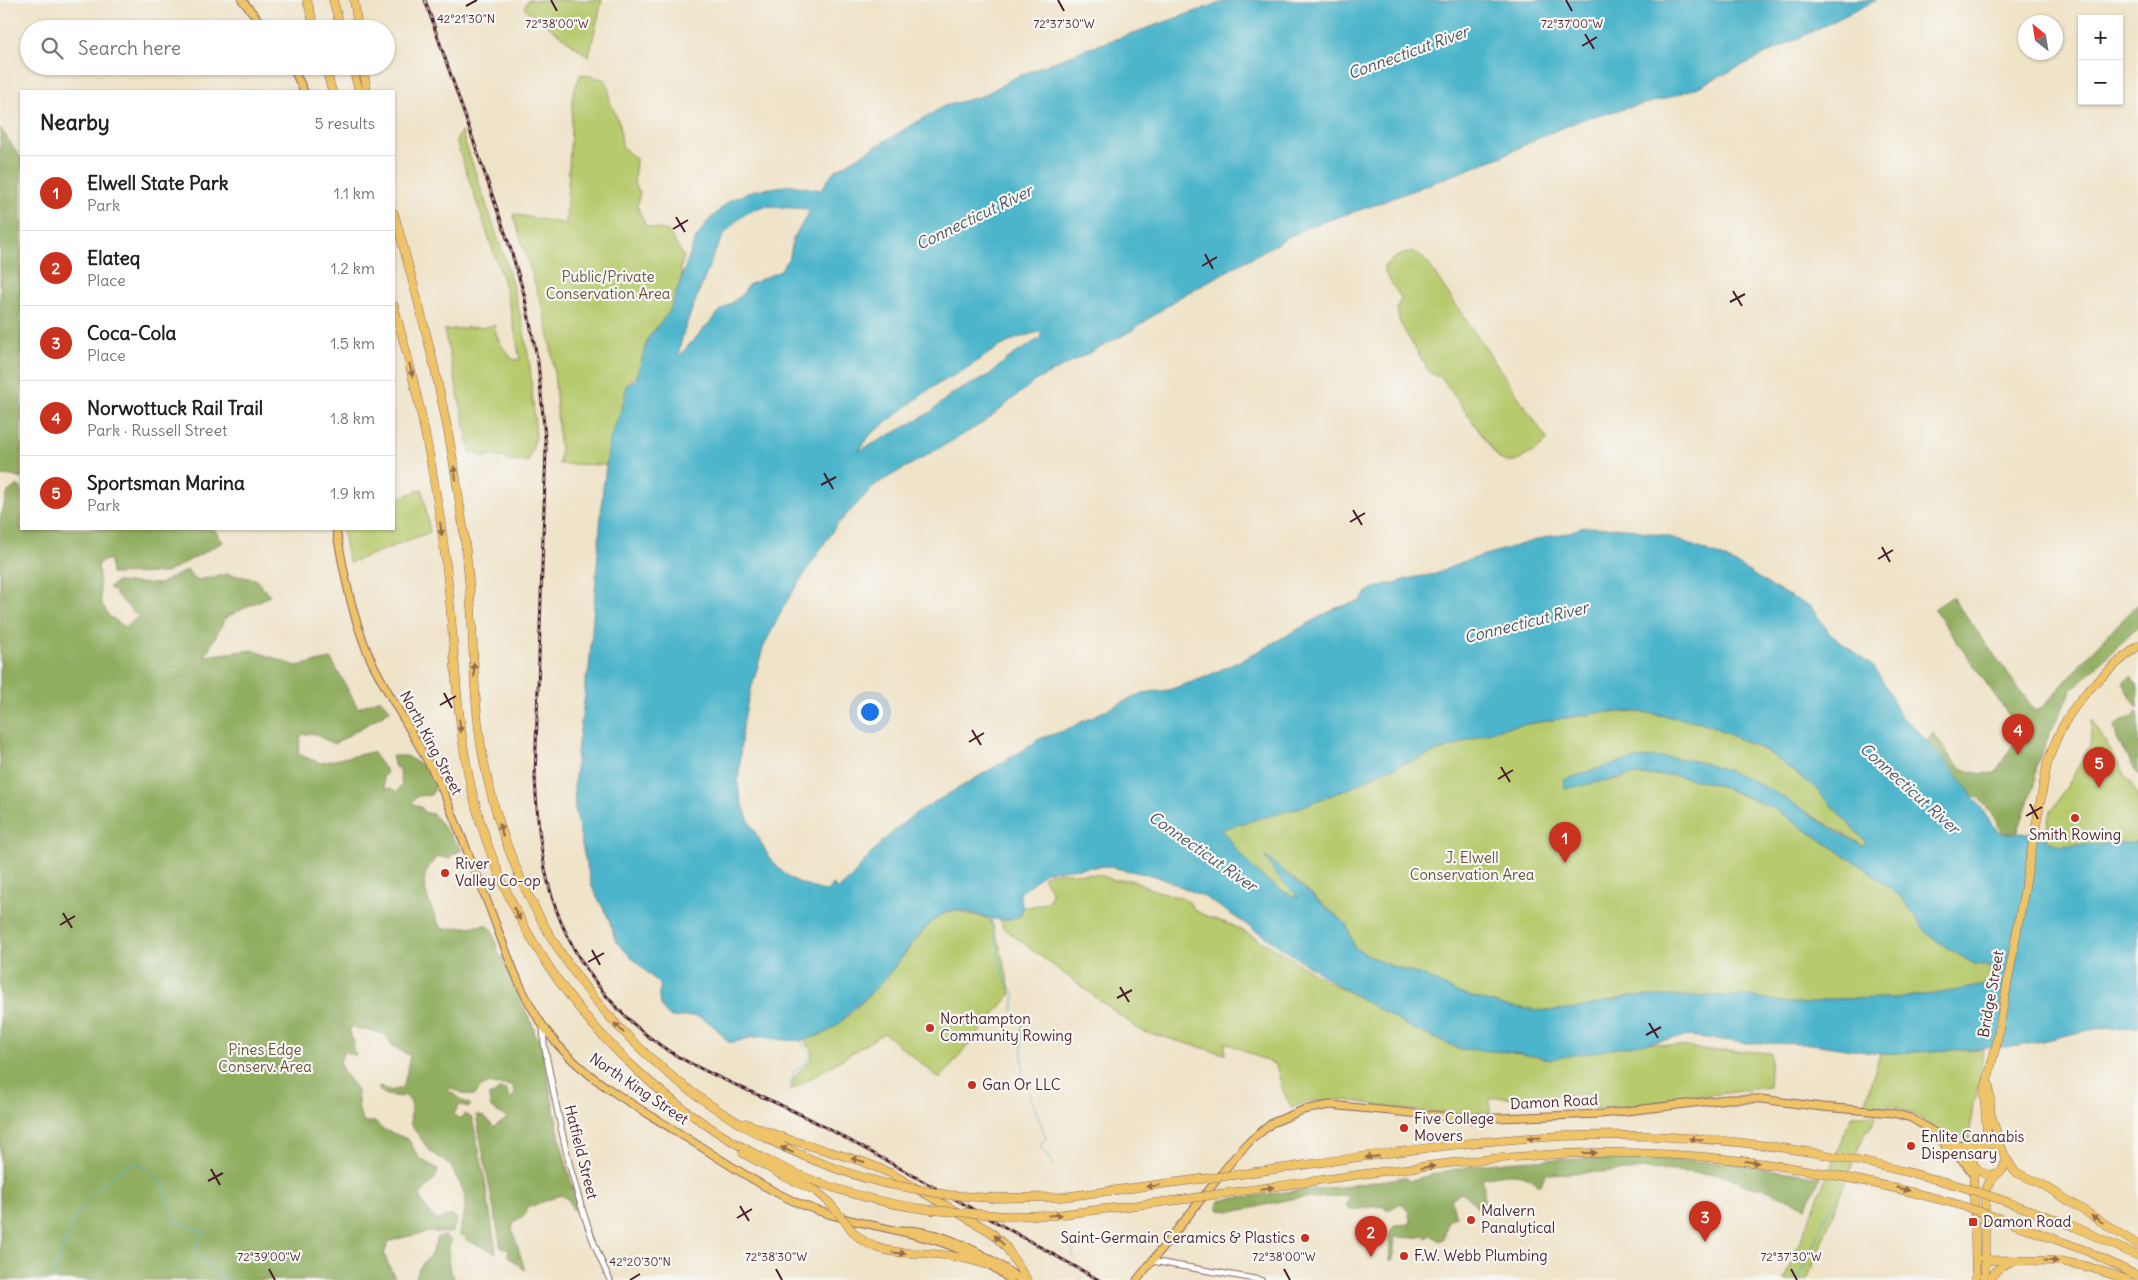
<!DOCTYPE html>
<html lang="en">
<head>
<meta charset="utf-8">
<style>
	body { margin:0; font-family:Delius,sans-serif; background:#f6f6f6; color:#202124 }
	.controls { position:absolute; right:15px; top:15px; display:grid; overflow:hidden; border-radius:0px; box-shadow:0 1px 4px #0004 }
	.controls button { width:45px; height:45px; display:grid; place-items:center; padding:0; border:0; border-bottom:1px solid #e0e0e0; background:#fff; color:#202124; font:25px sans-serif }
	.compass { position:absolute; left:2018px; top:15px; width:45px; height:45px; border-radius:50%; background:#fff; box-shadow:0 1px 4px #0004; rotate:330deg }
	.you { position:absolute; left:869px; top:711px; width:18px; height:18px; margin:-12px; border:4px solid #fff; border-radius:50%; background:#1a73e8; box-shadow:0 0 0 8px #1a73e833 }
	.badge { display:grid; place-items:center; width:32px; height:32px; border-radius:50%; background:#c8321e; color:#fff; font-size:16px; font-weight:700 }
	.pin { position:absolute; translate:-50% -41px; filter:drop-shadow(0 1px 2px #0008) }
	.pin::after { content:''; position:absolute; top:26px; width:18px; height:15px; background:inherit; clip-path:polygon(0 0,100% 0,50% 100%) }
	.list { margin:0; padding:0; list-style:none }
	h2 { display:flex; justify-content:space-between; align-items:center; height:65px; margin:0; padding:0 20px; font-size:21px }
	h2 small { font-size:16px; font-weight:400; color:#757577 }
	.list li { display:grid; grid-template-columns:32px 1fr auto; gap:15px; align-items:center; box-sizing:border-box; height:75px; padding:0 20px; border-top:1px solid #e0e0e0 }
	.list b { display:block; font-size:19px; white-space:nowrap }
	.list p { margin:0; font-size:16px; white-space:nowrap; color:#757577 }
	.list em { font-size:16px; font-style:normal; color:#757577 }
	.icon { flex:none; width:28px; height:28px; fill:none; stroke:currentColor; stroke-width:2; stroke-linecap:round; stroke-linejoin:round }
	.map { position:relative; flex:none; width:2138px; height:1280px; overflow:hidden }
	.search { position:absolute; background:#fff; box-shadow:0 1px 4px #0004; left:20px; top:20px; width:375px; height:55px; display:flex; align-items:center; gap:12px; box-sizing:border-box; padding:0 18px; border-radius:28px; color:#757577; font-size:19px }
	.panel { position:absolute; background:#fff; box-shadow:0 1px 4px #0004; left:20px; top:90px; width:375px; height:440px; border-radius:0px }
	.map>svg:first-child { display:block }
	.green { fill:#b7ca6e; stroke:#80744c }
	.forest { fill:#91ae61; stroke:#6e6646 }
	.water { fill:#4db5cb; stroke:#4c6a7b; fill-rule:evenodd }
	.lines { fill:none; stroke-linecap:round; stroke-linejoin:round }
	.stream { stroke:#4db5cb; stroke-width:1 }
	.minor-casing { stroke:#846462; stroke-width:7 }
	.major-casing { stroke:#846462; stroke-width:9 }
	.highway-casing { stroke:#846462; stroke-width:9 }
	.minor { stroke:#fff; stroke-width:5 }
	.major { stroke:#efc469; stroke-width:7 }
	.highway { stroke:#efc469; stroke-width:8 }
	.rail-casing { stroke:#4a1f2b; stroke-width:3 }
	.rail { stroke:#f6f6f2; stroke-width:1; stroke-dasharray:4; stroke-linecap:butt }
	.highway-bridge-casing { stroke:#846462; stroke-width:9; stroke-linecap:butt }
	.highway-bridge { stroke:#efc469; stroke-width:8 }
	.oneway { fill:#946947 }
	.ticks { fill:none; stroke:#4a1f2b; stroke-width:2 }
	.poi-dot { fill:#c8321e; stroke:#f6f6f2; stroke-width:2 }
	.labels { text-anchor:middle; stroke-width:4.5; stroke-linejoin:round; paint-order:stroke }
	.park-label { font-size:15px; fill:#6b523f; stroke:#f6f6f2 }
	.street-label { font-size:15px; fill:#4a1f2b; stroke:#f6f6f2 }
	.poi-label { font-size:15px; fill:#4a1f2b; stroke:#f6f6f2; text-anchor:start }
	.water-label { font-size:16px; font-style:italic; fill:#4b5463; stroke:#f6f6f2 }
	.ticks-label { font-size:12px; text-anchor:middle; fill:#4a1f2b; stroke:#f6f6f2; stroke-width:4.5; stroke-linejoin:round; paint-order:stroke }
</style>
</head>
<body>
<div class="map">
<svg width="2138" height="1280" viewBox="0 0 2138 1280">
	<rect width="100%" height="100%" fill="#f6f6f2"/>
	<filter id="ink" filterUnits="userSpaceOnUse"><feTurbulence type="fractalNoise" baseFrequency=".02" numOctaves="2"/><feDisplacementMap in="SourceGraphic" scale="10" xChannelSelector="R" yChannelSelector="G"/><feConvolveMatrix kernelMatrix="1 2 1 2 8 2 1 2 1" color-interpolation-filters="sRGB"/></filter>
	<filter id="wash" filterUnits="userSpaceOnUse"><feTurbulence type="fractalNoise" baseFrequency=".0096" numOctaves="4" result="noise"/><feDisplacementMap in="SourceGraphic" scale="20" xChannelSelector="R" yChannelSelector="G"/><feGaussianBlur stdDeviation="1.12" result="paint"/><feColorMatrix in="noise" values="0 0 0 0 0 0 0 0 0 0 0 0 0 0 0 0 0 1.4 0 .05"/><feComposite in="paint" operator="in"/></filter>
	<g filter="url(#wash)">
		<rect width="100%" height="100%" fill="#efe3c8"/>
		<!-- green -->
		<path class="green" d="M528,0H602L589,57L524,8Z
			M581,74L603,79L608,85L610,102L620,125L622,147L636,159L634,184L640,192L637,206L646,226L668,231L684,257L680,269L682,274L676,308L648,364L630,382L611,465L559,464L561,448L559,443C557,403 554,348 543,309C533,278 523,246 513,214L566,224L573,93Z
			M461,131L506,262L523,326L530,367L536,437L528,462L508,461L503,456L500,458L491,454L487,457L480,456L477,452L471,453L444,330L478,327L481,328L494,325C496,338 504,352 514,360L520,359L511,312L503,280L456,141Z
			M1412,251L1419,254L1427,262L1547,439C1544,448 1516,463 1507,462C1501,461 1497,456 1494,452L1442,378L1430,373L1400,323L1397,309L1401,298L1385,273L1384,266L1396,257Z
			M422,489L430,532L349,563L342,529H394V500Z
			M1603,712H1642L1702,722L1768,752L1812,785L1865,841L1864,846L1755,782L1712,765L1609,766L1565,780L1610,781L1632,775H1674L1715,784L1773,808L1867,870L1901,897L1927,933L1946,947L1974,964L1985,965L1996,972L1997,976L1991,982L1981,986L1935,994L1894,998L1832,999L1805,1004L1631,996L1580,1008L1546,1011L1504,1006L1458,993L1426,977L1383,963L1355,948L1346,924L1286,872L1276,875L1300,899C1294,896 1287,895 1281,892C1257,878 1237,852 1222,828L1298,808L1355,786L1381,772L1502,728Z
			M2092,720L2138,796V842L2060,846L2045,840L2049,815L2071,780L2090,745Z
			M1058,872L1101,875L1112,880H1133L1151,889L1188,900L1194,910L1208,917L1232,925L1288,956L1315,974L1374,1006L1489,1048L1512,1053H1532L1642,1042L1688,1047L1708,1051H1745L1771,1053L1769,1087L1654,1103L1596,1109L1594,1094L1490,1098V1113C1465,1113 1441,1113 1416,1111C1376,1107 1330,1090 1291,1108L1282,1088L1276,1065L1225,1042V1054L1141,1031L1003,928L998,909C1009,908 1048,909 1051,896C1053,890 1046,883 1043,878L1048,873Z
			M954,910L986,918L991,922L1000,947L1011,994L940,1079L884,1033L790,1091C792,1086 793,1080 796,1075C802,1064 814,1067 812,1049L806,1044L807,1037C811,1036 817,1036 822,1034C845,1025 888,975 904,955C918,938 932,916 954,910Z
			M1983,1049L1980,1080L1973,1104L1969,1139L1940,1133L1914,1114L1892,1106L1864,1105L1880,1054L1916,1051Z
			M1852,1115H1876L1870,1130H1866L1807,1280H1784Z"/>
		<!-- forest -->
		<path class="forest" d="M0,128L21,158V479L12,476L0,475Z
			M17,485L21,488V529H36L40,532L46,529H214L223,542L166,573L111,574L110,559L98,563L101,602L109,616L125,627L138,617L109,587L117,582L159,584L187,570L197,580L227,574L255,579L270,596L226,617L205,656L252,650L296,666L331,659L358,708L380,699L391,710L334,744L312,733L301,735L298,754L320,763L372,752L387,772L383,777L385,789L390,788L397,792L402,785L399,769L395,767L392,756H406L428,769L436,787L431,795L418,796L411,803L422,808L424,812L433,814L462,850L450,856V859L437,856C432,863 427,868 425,876C422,888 434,920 443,929L486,925L492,929L499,955L502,957L512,977L522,1004L534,1028V1035L540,1038L560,1139L578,1209H572L569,1200L561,1195L527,1208L526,1214L514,1222L512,1229L525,1270L508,1256L509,1249L501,1248L476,1115L484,1117L494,1127L508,1118L491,1108L489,1095L495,1094L499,1089L506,1090L510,1099L514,1096L515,1091C509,1081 499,1087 490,1083L481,1087L475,1095H468L450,1088L448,1090L461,1100L471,1105L469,1107L459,1105L454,1114L458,1118H462L464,1114L472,1118L484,1174L496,1253L466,1240L465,1236L460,1235L459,1232C463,1218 469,1203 462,1188C459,1180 454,1175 451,1166L429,1150L411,1125C408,1111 418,1106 404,1095L402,1097L386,1095L379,1090L378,1087L381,1086L390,1091L402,1088C407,1077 407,1067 410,1056L393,1046L385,1034L351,1027L349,1033L354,1042L353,1050L356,1054L355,1056L345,1051C342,1055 339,1061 341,1066C343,1076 354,1082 357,1092C359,1102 357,1114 365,1122H375L382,1129L408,1139L419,1158L438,1169C437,1182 426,1185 420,1196L425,1207L436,1220C444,1220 450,1211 457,1219L452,1232C445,1234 439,1232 432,1232C417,1234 402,1237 388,1242L384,1255L396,1280H0V519L8,492Z
			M1952,597L2035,711L2042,708L2094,649L2138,604V627L2072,690L2051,731L2037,764L2034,785L2018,831L2007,833L2000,831L1997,820L1979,798L1968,793L1927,742L1933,733C1954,760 1957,777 1995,773L2017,738L2015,724L1934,609Z
			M2131,676L2138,686V709L2123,683Z
			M2138,712V775L2117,739L2114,726Z
			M1563,1159H1657L1730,1163L1821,1177L1806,1207L1760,1187L1747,1186L1725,1175L1644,1169L1628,1171L1545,1174L1541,1185H1537C1522,1168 1501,1175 1482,1178L1484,1185V1212L1482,1213C1473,1205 1473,1197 1460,1193L1451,1199L1456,1217L1448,1220L1444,1239L1439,1241L1431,1234L1427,1238L1424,1236L1414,1238L1395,1237L1393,1259L1390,1261L1389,1235L1394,1225L1411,1224L1408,1210L1401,1203L1387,1211V1208C1374,1202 1360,1213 1348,1208L1346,1204L1349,1197L1345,1195C1327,1199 1309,1197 1291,1199C1267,1203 1243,1214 1219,1210L1217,1206L1219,1201L1227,1199C1265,1195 1303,1189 1341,1187C1348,1187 1353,1182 1360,1184L1405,1177L1409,1181C1459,1165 1511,1160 1563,1159Z
			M445,1236L450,1240L451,1244L449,1245C448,1259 447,1269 456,1280H415L419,1268L431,1254L438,1237Z"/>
		<!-- water -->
		<path class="water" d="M1228,0H1877L1696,88L1665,99L1586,118L1545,135L1498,158L1372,206L1307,227L1180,297L1131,331L1035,381L983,423L875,485L835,527L785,604L763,648L748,700L742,729L738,788L742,803L749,821L769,857L779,869L790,878L808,886L823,891L829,890L833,884L837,890C851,881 858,868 869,856C883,840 899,826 916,813L1027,748L1039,739L1063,731L1142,693L1169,690L1203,678L1246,658L1336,608L1360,601L1369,590L1388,584H1396L1403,580L1416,577L1436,574L1462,562L1550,536L1567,533L1583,527L1626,528L1670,537L1717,555L1740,566L1772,587L1811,607L1830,634L1874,667L1889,692L1901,717L1912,725L1956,773L1999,833C2006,835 2011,833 2018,833C2031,833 2048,840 2060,846L2138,842V1027L2094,1029L2020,1046L1880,1054L1812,1044L1746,1043L1690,1036L1551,1059L1508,1052L1460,1049L1411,1028L1339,986L1205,897L1156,876L1105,866L1047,871L1020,893C1019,903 1026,903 1020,916C991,929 964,903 946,912C927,922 914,941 901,958C888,977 872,993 854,1008C847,1015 840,1024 832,1029C825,1034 812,1038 804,1040C788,1042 773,1038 758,1037C747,1037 738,1043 728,1042C721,1034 712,1022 701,1018C685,1011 670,1028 661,1005C658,997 658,994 661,986L616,942L609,919L592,887L584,854L575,809L574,788L578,743L585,694V682L589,669L603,488L609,443L625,398L626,385L636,379L648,338L669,312L695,240L708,221L730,200L755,190L792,185L821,190L833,172L944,106L982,96L1016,77L1081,51ZM765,206L806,209L809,212L793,239L790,256L780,271L748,285L742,295L720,311L680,355L679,353C682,331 693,308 701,287C716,251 722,218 765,206ZM1038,332L1042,334L1039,339L1010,357L989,375L950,395L931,412L901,429L859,451L871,434L931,388L964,370L997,348L1018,338ZM1603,712H1642L1702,722L1768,752L1812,785L1865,841L1864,846C1837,834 1812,815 1786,799C1745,774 1694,753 1645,758C1618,761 1590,771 1564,780L1565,789L1632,775H1674L1715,784L1773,808L1867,870L1901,897L1927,933L1946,947L1974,964L1985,965L1996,972L1997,976L1991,982L1981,986L1935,994L1894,998L1832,999L1805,1004L1781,1002L1751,996H1631L1580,1008L1546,1011L1504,1006L1458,993L1426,977L1383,963L1355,948L1346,924L1265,856L1276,875L1299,898C1265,886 1241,858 1222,829L1298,808L1355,786L1381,772L1502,728Z"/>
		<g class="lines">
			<!-- stream -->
			<path class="stream" d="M991,919L1004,978L1015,994L1013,1011L1023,1025L1021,1032L1023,1077L1046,1138L1040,1146L1054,1165
				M790,1085L794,1071L808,1061L810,1054L799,1040
				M1068,1235L1075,1261
				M1080,1278V1280
				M52,1280L72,1223L87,1197L126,1166L137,1162L163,1184L175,1222L204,1232L194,1250L224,1280
				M1799,1280L1824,1219L1835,1200"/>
		</g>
	</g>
	<g filter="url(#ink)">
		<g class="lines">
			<!-- minor casing -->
			<g class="minor-casing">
				<path id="minor" d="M543,1025L544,1044C560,1124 574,1206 610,1280
					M1152,1261L1261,1280"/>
			</g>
			<!-- major casing -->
			<g class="major-casing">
				<path id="major" d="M242,0L266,29
					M292,66L304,91
					M336,529C344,572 352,619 371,660C394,707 425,750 446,798C461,835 476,872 490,909C508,956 524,1007 558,1045C592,1084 642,1109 685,1137C718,1157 749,1179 783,1196C855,1234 947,1224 1010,1280
					M1934,1137L1961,1150L1973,1162
					M1945,1146L1966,1164L1974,1175
					M901,1230C941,1229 989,1255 1020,1280
					M1137,1280L1234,1158L1250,1141L1272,1123L1303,1110L1330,1105L1470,1119L1601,1114L1728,1099H1761L1822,1107L1893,1113L1911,1118L1945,1139L1958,1144L1980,1145"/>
			</g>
			<!-- highway casing -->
			<g class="highway-casing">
				<path id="highway" d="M307,0L315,29
					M333,0L341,29
					M354,0L358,29
					M325,66L332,91
					M352,66L359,91
					M363,66L367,91
					M394,213C421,310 447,406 460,506C466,544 470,583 472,623C474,668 475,713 483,757C522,967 677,1129 883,1183
					M394,306C419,393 437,482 447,572C455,645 455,719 472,791C523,1006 709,1182 931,1210
					M745,1123L784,1138L861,1161L890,1173L991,1232L1006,1247L1027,1280
					M1980,1145L1991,1143L2001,1147
					M743,1153L785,1177L816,1191L828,1201
					M2006,1158L2015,1172L2042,1184L2138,1245
					M1974,1165C1980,1173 1987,1177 1997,1173
					M1234,1175C1343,1160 1454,1141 1564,1136C1698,1131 1831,1149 1960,1186
					M1219,1194C1342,1178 1466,1156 1591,1153C1717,1151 1839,1171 1960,1205
					M992,1198L1062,1197L1201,1179
					M1999,1199L2071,1225L2138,1256
					M1006,1216L1055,1215L1187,1199
					M1998,1218L2087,1251L2138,1276
					M855,1234C880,1258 912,1251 943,1255C959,1256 974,1261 989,1265
					M1983,1258L1990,1260L2060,1261L2089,1267L2128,1280
					M1976,1280L1973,1157L1987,1130L1984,1094L1996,1046L2047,765C2064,708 2093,682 2138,646
					M1985,1280V1191L1990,1181L2003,1169L2006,1160L1991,1116L1989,1085
					M1988,1280L1998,1269L2012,1262"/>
			</g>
			<!-- minor -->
			<use href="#minor" class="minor"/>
			<!-- major -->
			<use href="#major" class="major"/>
			<!-- highway -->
			<use href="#highway" class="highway"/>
			<!-- rail casing -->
			<g class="rail-casing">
				<path id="rail" d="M425,0L510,247L524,294L538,362L546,448L535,777C537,815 540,853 550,890C569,958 616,1020 677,1056C724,1083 776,1100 823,1126C916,1176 1007,1229 1099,1280"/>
			</g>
			<!-- rail -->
			<use href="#rail" class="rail"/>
			<!-- highway-bridge casing -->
			<g class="highway-bridge-casing">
				<path id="highway-bridge" d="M1201,1179L1234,1175
					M883,1183L948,1195L992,1198
					M1960,1186L1999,1199
					M1187,1199L1219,1194
					M828,1201L855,1234
					M1960,1205L1998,1218
					M931,1210L1006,1216"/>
			</g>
			<!-- highway-bridge -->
			<use href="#highway-bridge" class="highway-bridge"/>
		</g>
		<!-- one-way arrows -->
		<defs><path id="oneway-solid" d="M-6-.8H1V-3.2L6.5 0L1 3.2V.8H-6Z" transform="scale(1.25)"/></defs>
		<g class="oneway">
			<use href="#oneway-solid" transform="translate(411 370) rotate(77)"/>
			<use href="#oneway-solid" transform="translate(455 473) rotate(-99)"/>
			<use href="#oneway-solid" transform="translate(441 529) rotate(83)"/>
			<use href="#oneway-solid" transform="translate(474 670) rotate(-92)"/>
			<use href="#oneway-solid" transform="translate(460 726) rotate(83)"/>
			<use href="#oneway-solid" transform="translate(501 830) rotate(-108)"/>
			<use href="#oneway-solid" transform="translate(517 914) rotate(63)"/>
			<use href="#oneway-solid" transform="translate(619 1028) rotate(-134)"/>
			<use href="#oneway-solid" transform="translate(1534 1138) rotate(176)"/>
			<use href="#oneway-solid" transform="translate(1696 1139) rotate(-176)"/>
			<use href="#oneway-solid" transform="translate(787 1150) rotate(-155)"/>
			<use href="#oneway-solid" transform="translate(1590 1153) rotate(-1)"/>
			<use href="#oneway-solid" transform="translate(1372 1157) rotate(173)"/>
			<use href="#oneway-solid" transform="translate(858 1160) rotate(-162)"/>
			<use href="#oneway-solid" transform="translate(1752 1162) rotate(7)"/>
			<use href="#oneway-solid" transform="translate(1428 1167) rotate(-7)"/>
			<use href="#oneway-solid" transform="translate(1153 1186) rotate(173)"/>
			<use href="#oneway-solid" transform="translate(1267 1188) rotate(-7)"/>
			<use href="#oneway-solid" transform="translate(1903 1189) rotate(14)"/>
			<use href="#oneway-solid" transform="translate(1055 1215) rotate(-4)"/>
			<use href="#oneway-solid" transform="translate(2097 1219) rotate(-148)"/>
			<use href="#oneway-solid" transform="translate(999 1240) rotate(-134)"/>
			<use href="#oneway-solid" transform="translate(899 1253) rotate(3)"/>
			<use href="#oneway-solid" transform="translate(2051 1261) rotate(4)"/>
		</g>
	</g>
	<!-- ticks -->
	<path class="ticks" d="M551,0L557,11M1058,0L1064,11M1566,0L1572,11M466,6L477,0M1585,34L1594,49M1582,46L1597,37M676,217L685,232M673,229L688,220M1205,254L1213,269M1202,266L1217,257M1733,291L1742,306M1730,302L1745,294M824,473L833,489M821,485L836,477M1353,510L1362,525M1350,522L1365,513M1882,547L1890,562M1878,559L1893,550M444,693L452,708M440,705L456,696M972,730L981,745M969,742L984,733M1501,767L1510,782M1498,779L1513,770M2030,804L2038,819M2026,816L2042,807M63,913L72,928M60,925L75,916M592,950L600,965M588,962L604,953M1120,987L1129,1002M1117,998L1132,990M1649,1023L1658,1038M1646,1035L1661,1027M211,1169L220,1185M208,1181L223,1173M740,1206L749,1221M737,1218L752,1209M269,1269L275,1280M776,1269L782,1280M1284,1269L1290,1280M1791,1269L1797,1280M630,1280L640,1274"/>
	<!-- markers -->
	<g class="poi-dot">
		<circle cx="2075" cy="818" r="5"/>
		<circle cx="445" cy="873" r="5"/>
		<circle cx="930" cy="1028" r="5"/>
		<circle cx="972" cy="1085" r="5"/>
		<circle cx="1404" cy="1128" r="5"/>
		<circle cx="1911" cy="1146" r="5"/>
		<circle cx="1471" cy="1220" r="5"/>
		<rect x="1968" y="1217" width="10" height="10" rx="2.5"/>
		<circle cx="1305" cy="1238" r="5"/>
		<circle cx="1404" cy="1256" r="5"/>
	</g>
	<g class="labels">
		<!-- park labels -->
		<g class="park-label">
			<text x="608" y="282">Public/Private<tspan x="608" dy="17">Conservation Area</tspan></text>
			<text x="1472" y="863">J. Elwell<tspan x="1472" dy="17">Conservation Area</tspan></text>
			<text x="265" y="1055">Pines Edge<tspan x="265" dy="17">Conserv. Area</tspan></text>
		</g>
		<!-- street labels -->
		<g class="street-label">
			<text transform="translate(431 743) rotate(62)" y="5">North King Street</text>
			<text transform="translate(1991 994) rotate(-80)" y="5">Bridge Street</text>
			<text transform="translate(639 1089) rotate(34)" y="5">North King Street</text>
			<text transform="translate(1554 1102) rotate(-3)" y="5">Damon Road</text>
			<text transform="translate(581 1152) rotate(76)" y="5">Hatfield Street</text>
		</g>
		<!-- poi labels -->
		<g class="poi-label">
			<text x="2075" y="840" text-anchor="middle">Smith Rowing</text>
			<text x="455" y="869">River<tspan x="455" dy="17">Valley Co-op</tspan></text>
			<text x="940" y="1024">Northampton<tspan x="940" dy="17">Community Rowing</tspan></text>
			<text x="982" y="1090">Gan Or LLC</text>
			<text x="1414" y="1124">Five College<tspan x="1414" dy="17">Movers</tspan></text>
			<text x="1921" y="1142">Enlite Cannabis<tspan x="1921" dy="17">Dispensary</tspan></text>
			<text x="1481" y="1216">Malvern<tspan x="1481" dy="17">Panalytical</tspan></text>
			<text x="1983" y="1227">Damon Road</text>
			<text x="1295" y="1243" text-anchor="end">Saint-Germain Ceramics &amp; Plastics</text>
			<text x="1414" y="1261">F.W. Webb Plumbing</text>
		</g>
		<!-- water labels -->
		<g class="water-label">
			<text transform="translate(1408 52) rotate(-20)" y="6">Connecticut River</text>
			<text transform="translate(974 217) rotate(-26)" y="6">Connecticut River</text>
			<text transform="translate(1526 622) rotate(-14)" y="6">Connecticut River</text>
			<text transform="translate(1910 788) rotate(42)" y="6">Connecticut River</text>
			<text transform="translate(1203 851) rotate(35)" y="6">Connecticut River</text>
		</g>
	</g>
	<g class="ticks-label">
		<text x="466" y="23">42°21'30"N</text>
		<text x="557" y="28">72°38'00"W</text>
		<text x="1572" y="28">72°37'00"W</text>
		<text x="1064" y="28">72°37'30"W</text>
		<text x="269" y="1261">72°39'00"W</text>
		<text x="776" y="1261">72°38'30"W</text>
		<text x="1284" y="1261">72°38'00"W</text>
		<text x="1791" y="1261">72°37'30"W</text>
		<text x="640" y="1266">42°20'30"N</text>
	</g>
</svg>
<div class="controls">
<button>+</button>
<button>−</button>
</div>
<svg class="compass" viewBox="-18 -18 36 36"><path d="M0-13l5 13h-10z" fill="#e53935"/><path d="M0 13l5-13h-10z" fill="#757577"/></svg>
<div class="you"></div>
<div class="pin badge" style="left:1565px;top:863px">1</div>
<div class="pin badge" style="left:1371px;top:1257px">2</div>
<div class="pin badge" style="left:1705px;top:1242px">3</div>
<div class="pin badge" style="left:2018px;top:755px">4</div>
<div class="pin badge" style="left:2099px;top:788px">5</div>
<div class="search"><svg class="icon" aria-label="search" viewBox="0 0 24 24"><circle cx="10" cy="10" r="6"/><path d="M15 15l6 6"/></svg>Search here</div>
<section class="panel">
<h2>Nearby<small>5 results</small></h2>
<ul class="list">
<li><span class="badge">1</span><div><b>Elwell State Park</b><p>Park</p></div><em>1.1 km</em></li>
<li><span class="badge">2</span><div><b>Elateq</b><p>Place</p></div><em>1.2 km</em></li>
<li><span class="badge">3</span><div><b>Coca-Cola</b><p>Place</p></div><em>1.5 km</em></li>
<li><span class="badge">4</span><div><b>Norwottuck Rail Trail</b><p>Park · Russell Street</p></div><em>1.8 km</em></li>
<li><span class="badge">5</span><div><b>Sportsman Marina</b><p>Park</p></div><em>1.9 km</em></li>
</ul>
</section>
</div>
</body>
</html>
